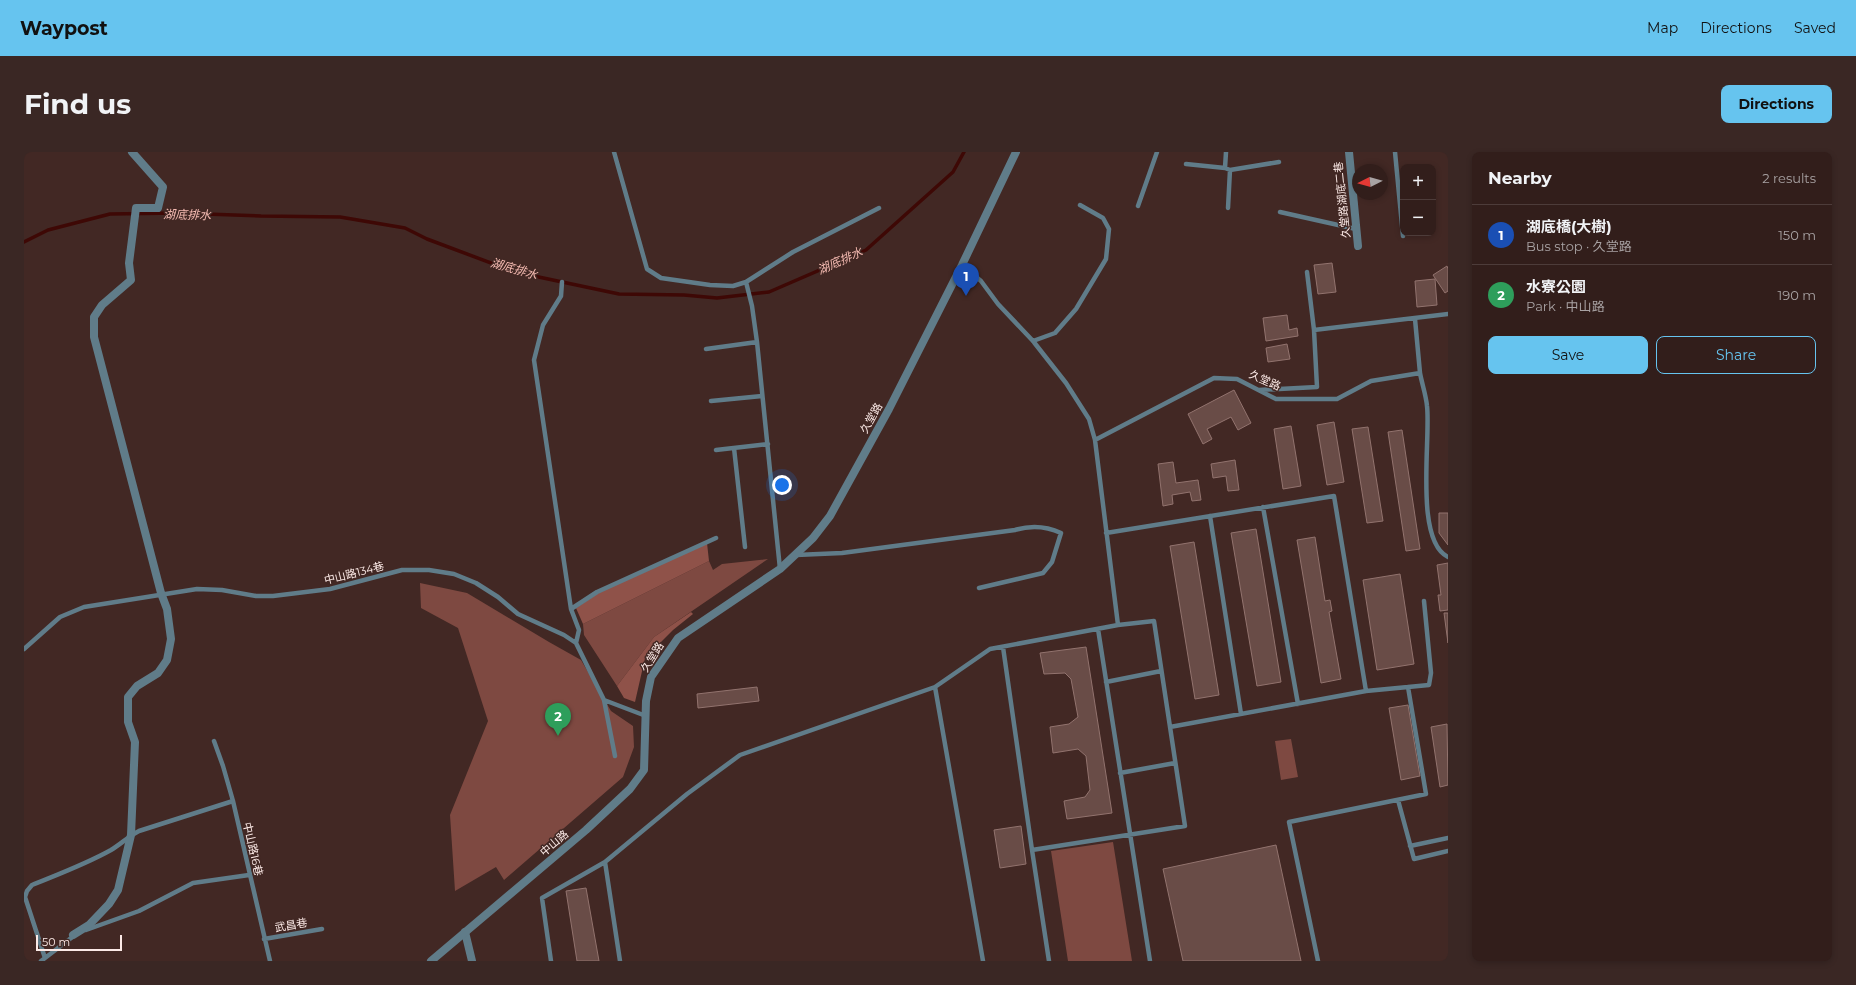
<!DOCTYPE html>
<html lang="en">
<head>
<meta charset="utf-8">
<style>
	body { margin:0; font-family:Montserrat,"Noto Sans TC",sans-serif; background:#3a2724; color:#f1f3f6 }
	.controls { position:absolute; right:12px; top:12px; display:grid; overflow:hidden; border-radius:8px; box-shadow:0 2px 6px #0003 }
	.controls button { width:36px; height:36px; display:grid; place-items:center; padding:0; border:0; border-bottom:1px solid #4d3c3a; background:#321e1b; color:#f1f3f6; font:20px sans-serif }
	.compass { position:absolute; left:1328px; top:12px; width:36px; height:36px; border-radius:50%; background:#321e1b; box-shadow:0 2px 6px #0003; rotate:264deg }
	.scale { position:absolute; left:12px; bottom:10px; width:86px; box-sizing:border-box; padding-left:4px; border:2px solid #fceae7; border-top:0; font-size:11px; line-height:14px; white-space:nowrap; color:#fceae7; -webkit-text-stroke:3px #422824; paint-order:stroke }
	.you { position:absolute; left:758px; top:333px; width:14px; height:14px; margin:-10px; border:3px solid #fff; border-radius:50%; background:#1a73e8; box-shadow:0 0 0 6px #1a73e833 }
	.badge { display:grid; place-items:center; width:26px; height:26px; border-radius:50%; background:#66c4ef; color:#fff; font-size:13px; font-weight:700 }
	.pin { position:absolute; translate:-50% -33px; filter:drop-shadow(0 1px 2px #0008) }
	.pin::after { content:''; position:absolute; top:21px; width:14px; height:12px; background:inherit; clip-path:polygon(0 0,100% 0,50% 100%) }
	.list { margin:0; padding:0; list-style:none }
	h2 { display:flex; justify-content:space-between; align-items:center; height:52px; margin:0; padding:0 16px; font-size:17px }
	h2 small { font-size:13px; font-weight:400; color:#a8a2a3 }
	.list li { display:grid; grid-template-columns:26px 1fr auto; gap:12px; align-items:center; box-sizing:border-box; height:60px; padding:0 16px; border-top:1px solid #4d3c3a }
	.list b { display:block; font-size:15px; white-space:nowrap }
	.list p { margin:0; font-size:13px; white-space:nowrap; color:#a8a2a3 }
	.list em { font-size:13px; font-style:normal; color:#a8a2a3 }
	.actions { display:flex; gap:8px; padding:12px 16px }
	.actions a { flex:1; padding:9px 0; border:1px solid #66c4ef; border-radius:8px; text-align:center; font-size:14px; color:#66c4ef }
	.actions .main { background:#66c4ef; color:#111 }
	.map { position:relative; flex:none; width:1424px; height:809px; overflow:hidden; border-radius:8px }
	header { display:flex; align-items:center; gap:24px; box-sizing:border-box; height:56px; padding:0 20px; background:#66c4ef; color:#111 }
	header strong { font-size:19px }
	nav { display:flex; gap:22px; margin-inline-start:auto; font-size:14px }
	.intro { display:flex; align-items:center; justify-content:space-between; box-sizing:border-box; height:96px; padding:0 24px }
	h1 { margin:0; font-size:28px }
	.button { padding:10px 18px; border-radius:8px; background:#66c4ef; color:#111; font-size:14px; font-weight:700 }
	main { display:flex; gap:24px; padding:0 24px }
	aside { flex:1; background:#321e1b; border-radius:8px; box-shadow:0 2px 6px #0003 }
	.map>svg:first-child { display:block }
	.green { fill:#7e4941 }
	.forest { fill:#8f5249 }
	.lines { fill:none; stroke-linecap:round; stroke-linejoin:round }
	.stream { stroke:#3e0805; stroke-width:3.5 }
	.building { fill:#694c47; stroke:#92736e }
	.service { stroke:#607c89; stroke-width:4.5 }
	.minor { stroke:#607c89; stroke-width:8 }
	.tertiary { stroke:#607c89; stroke-width:8 }
	.labels { text-anchor:middle; stroke-width:3; stroke-linejoin:round; paint-order:stroke }
	.street-label { font-size:11px; fill:#fceae7; stroke:#422824 }
	.water-label { font-size:12px; font-style:italic; fill:#f4bab1; stroke:#422824 }
</style>
</head>
<body>
<header>
<strong>Waypost</strong>
<nav><a>Map</a><a>Directions</a><a>Saved</a></nav>
</header>
<div class="intro"><h1>Find us</h1><a class="button">Directions</a></div>
<main>
<div class="map">
<svg width="1424" height="809" viewBox="0 0 1424 809">
	<rect width="100%" height="100%" fill="#422824"/>
	<!-- green -->
	<path class="green" d="M744,407L630,485L593,534L560,483L559,472L685,409L689,418L698,412Z
		M396,431L443,441L525,490L557,508L587,559L609,574L610,595L599,625L480,728L472,715L431,739L426,663L464,569L434,476L397,456Z
		M1267,587L1274,625L1257,628L1251,589Z
		M1089,690L1108,809H1044L1027,699Z"/>
	<!-- forest -->
	<path class="forest" d="M683,391L685,409L559,472L552,456L576,440Z
		M667,460L669,462L649,478L621,506L611,550L600,546L593,534L630,485Z"/>
	<g class="lines">
		<!-- stream -->
		<path class="stream" d="M0,90L24,78L86,62L152,61L237,64L316,65L381,76L403,87L491,120L595,142L660,143L693,146L745,140L842,98L929,20L940,0"/>
	</g>
	<!-- building -->
	<path class="building" d="M1308,111L1312,140L1294,142L1290,113Z
		M1423,114L1424,117V139L1421,141L1409,123Z
		M1411,127L1413,153L1393,155L1391,129Z
		M1263,163L1265,178L1273,176L1274,184L1242,189L1239,166Z
		M1263,192L1266,207L1244,210L1242,196Z
		M1210,238L1227,271L1214,278L1207,265L1183,277L1188,287L1179,292L1164,262Z
		M1310,270L1320,330L1303,333L1293,273Z
		M1267,274L1277,334L1259,337L1250,277Z
		M1344,275L1359,369L1343,371L1328,277Z
		M1378,278L1396,397L1382,399L1364,280Z
		M1211,308L1215,338L1204,339L1202,324L1189,326L1187,312Z
		M1149,310L1152,331L1174,328L1177,348L1168,349L1166,340L1148,343L1149,352L1139,354L1134,312Z
		M1415,361H1424V393L1415,381Z
		M1232,377L1257,530L1233,534L1207,381Z
		M1291,385L1301,449L1306,448L1308,459L1305,460L1317,527L1297,531L1273,388Z
		M1170,390L1195,543L1171,547L1146,394Z
		M1424,411V458L1416,459L1414,443H1417L1413,413Z
		M1376,422L1390,512L1353,518L1339,428Z
		M1420,461H1424V491Z
		M1062,495L1088,661L1043,667L1040,649L1061,645L1066,638L1062,604L1054,597L1029,601L1026,575L1045,572L1054,565L1047,527L1041,521L1020,522L1016,501Z
		M733,535L735,549L674,556L673,542Z
		M1384,553L1396,624L1377,628L1365,556Z
		M1423,572L1424,633L1416,635L1407,575Z
		M997,674L1002,712L976,716L970,678Z
		M1252,693L1277,809H1159L1139,717Z
		M562,736L575,809H553L542,739Z"/>
	<g class="lines">
		<!-- service -->
		<path class="service" d="M590,0L623,117L637,126L686,133L709,134L722,130L769,100L855,56
			M1371,0L1379,84
			M1162,12L1201,16L1202,0
			M1201,16L1206,18L1255,10
			M1114,54L1133,0
			M1204,56L1206,18
			M1256,60L1332,77
			M938,113L957,129L974,152L1009,189L1042,231L1065,267L1071,288L1190,226L1213,227L1252,247H1313L1347,229L1396,221C1398,232 1402,243 1403,254C1407,286 1390,389 1424,405
			M538,130L537,144L519,173L510,208L547,457
			M722,130L728,154L733,190L756,417
			M1391,167L1396,221
			M1290,178L1424,162
			M1009,189L1031,181L1052,157L1082,107L1085,77L1079,66L1056,53
			M682,197L733,190
			M1235,238L1293,235L1290,178L1283,120
			M687,249L738,244
			M710,296L721,395
			M692,298L744,292
			M1239,355L1274,552
			M1186,364L1217,562
			M1082,381L1310,344L1342,539L1146,575
			M772,403L818,401L991,378C1007,373 1022,374 1037,381L1028,410L1019,421L955,436
			M1074,477L1126,809
			M552,491L555,478L547,457L573,440L692,386
			M979,495L1008,698L1161,674L1130,469L1094,473
			M0,497L36,465L60,455L173,437L198,438L232,444H249L306,437L378,418H405L430,422L452,431L474,445L494,462L540,483L552,491L580,548L622,564
			M1082,530L1137,519
			M1342,539L1405,533L1407,521L1400,449
			M580,548L591,604
			M190,589L199,614L209,649L246,809
			M1096,621L1151,611
			M1374,648L1390,707L1424,699
			M1386,694L1424,686
			M1008,698L1025,809
			M62,778L115,759L169,731L225,723
			M240,787L298,777
			M21,806L51,783
			M17,809L21,806L1,745L3,739L8,733C35,722 62,712 87,698C97,692 105,684 115,679L209,649
			M527,809L518,746L581,710
			M596,809L581,710L663,642L716,603L911,535
			M959,809L911,535L966,497L1094,473L1071,288
			M1294,809L1265,670L1402,642L1384,535"/>
		<!-- minor -->
		<path class="minor" d="M1325,0L1334,94
			M441,780L448,809
			M49,783L65,773L85,752L94,738L107,683L111,590L104,570V545L113,534L134,521L143,508L147,487L143,457L137,441L70,185V165L78,153L107,128L105,111L112,56H134L139,35L108,0"/>
		<!-- tertiary -->
		<path class="tertiary" d="M407,809L562,678L606,637L620,618L622,549L627,525L654,486L756,417L789,386L806,364L865,257L938,113L992,0"/>
	</g>
	<g class="labels">
		<!-- street labels -->
		<g class="street-label">
			<text transform="translate(1318 48) rotate(-96)" y="4">久堂路湖底二巷</text>
			<text transform="translate(1241 228) rotate(24)" y="4">久堂路</text>
			<text transform="translate(847 266) rotate(-61)" y="4">久堂路</text>
			<text transform="translate(330 421) rotate(-14)" y="4">中山路134巷</text>
			<text transform="translate(628 505) rotate(-58)" y="4">久堂路</text>
			<text transform="translate(530 691) rotate(-40)" y="4">中山路</text>
			<text transform="translate(229 697) rotate(77)" y="4">中山路16巷</text>
			<text transform="translate(267 773) rotate(-10)" y="4">武昌巷</text>
		</g>
		<!-- water labels -->
		<g class="water-label">
			<text transform="translate(163 63) rotate(1)" y="4">湖底排水</text>
			<text transform="translate(816 109) rotate(-24)" y="4">湖底排水</text>
			<text transform="translate(490 117) rotate(16)" y="4">湖底排水</text>
		</g>
	</g>
</svg>
<div class="controls">
<button>+</button>
<button>−</button>
</div>
<svg class="compass" viewBox="-18 -18 36 36"><path d="M0-13l5 13h-10z" fill="#e53935"/><path d="M0 13l5-13h-10z" fill="#a8a2a3"/></svg>
<div class="scale">50 m</div>
<div class="you"></div>
<div class="pin badge" style="left:942px;top:144px;background:#1a4fb4">1</div>
<div class="pin badge" style="left:534px;top:584px;background:#2e9e5b">2</div>
</div>
<aside>
<h2>Nearby<small>2 results</small></h2>
<ul class="list">
<li><span class="badge" style="background:#1a4fb4">1</span><div><b>湖底橋(大樹)</b><p>Bus stop · 久堂路</p></div><em>150 m</em></li>
<li><span class="badge" style="background:#2e9e5b">2</span><div><b>水寮公園</b><p>Park · 中山路</p></div><em>190 m</em></li>
</ul>
<div class="actions"><a class="main">Save</a><a>Share</a></div>
</aside>
</main>
</body>
</html>
